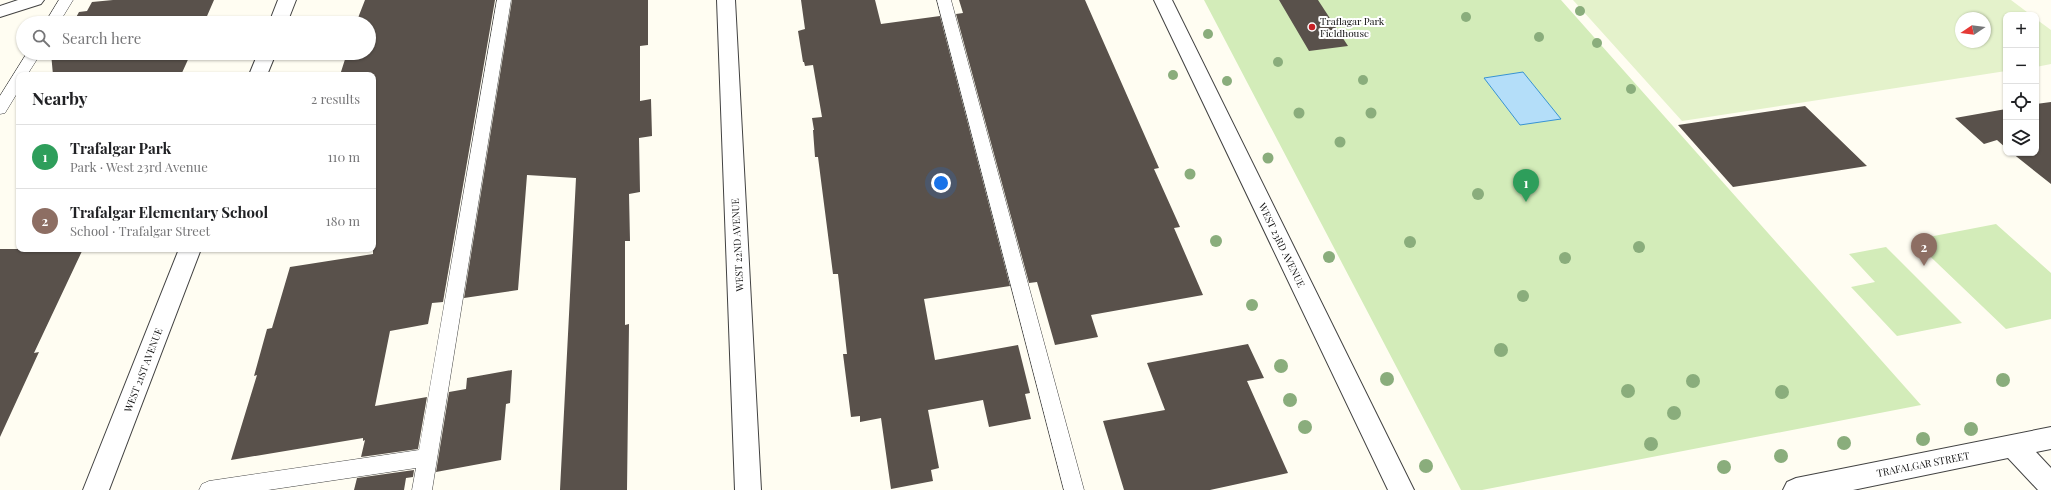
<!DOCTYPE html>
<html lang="en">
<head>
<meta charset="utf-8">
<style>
	body { margin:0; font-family:"Playfair Display",serif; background:#f2f2f2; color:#202124 }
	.controls { position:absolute; right:12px; top:12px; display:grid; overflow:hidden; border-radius:8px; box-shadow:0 1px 3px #0004 }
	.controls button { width:36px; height:36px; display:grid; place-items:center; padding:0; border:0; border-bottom:1px solid #e0e0e0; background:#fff; color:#202124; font:20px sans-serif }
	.compass { position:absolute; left:1955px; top:12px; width:36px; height:36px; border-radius:50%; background:#fff; box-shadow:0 1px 3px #0004; rotate:257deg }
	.you { position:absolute; left:941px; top:183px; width:14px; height:14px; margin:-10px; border:3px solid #fff; border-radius:50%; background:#1a73e8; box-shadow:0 0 0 6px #1a73e833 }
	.badge { display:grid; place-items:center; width:26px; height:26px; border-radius:50%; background:#d93025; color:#fff; font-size:13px; font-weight:700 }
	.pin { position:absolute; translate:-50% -33px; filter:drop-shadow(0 1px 2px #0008) }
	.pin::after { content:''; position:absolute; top:21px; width:14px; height:12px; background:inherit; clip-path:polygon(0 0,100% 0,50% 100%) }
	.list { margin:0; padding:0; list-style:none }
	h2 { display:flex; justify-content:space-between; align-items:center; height:52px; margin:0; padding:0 16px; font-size:17px }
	h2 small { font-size:13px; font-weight:400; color:#757577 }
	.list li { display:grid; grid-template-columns:26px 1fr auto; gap:12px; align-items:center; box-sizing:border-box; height:64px; padding:0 16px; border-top:1px solid #e0e0e0 }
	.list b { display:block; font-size:15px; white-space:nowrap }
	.list p { margin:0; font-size:13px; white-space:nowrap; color:#757577 }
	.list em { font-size:13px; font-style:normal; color:#757577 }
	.icon { flex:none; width:22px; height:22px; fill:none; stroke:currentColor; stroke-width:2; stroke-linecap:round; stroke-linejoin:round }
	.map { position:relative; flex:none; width:2051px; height:490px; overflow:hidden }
	.search { position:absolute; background:#fff; box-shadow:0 1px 3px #0004; left:16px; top:16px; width:360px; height:44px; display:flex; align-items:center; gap:10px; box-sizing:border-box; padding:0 14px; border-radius:22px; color:#757577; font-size:15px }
	.panel { position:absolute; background:#fff; box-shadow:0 1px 3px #0004; left:16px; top:72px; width:360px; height:180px; border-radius:8px }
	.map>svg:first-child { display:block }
	.green { fill:#d3ecb9 }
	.pitch { fill:#e4f2cb; fill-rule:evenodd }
	.water { fill:#b4def9; stroke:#3893d3 }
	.building { fill:#59514b }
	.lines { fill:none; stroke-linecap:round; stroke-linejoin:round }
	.service-casing { stroke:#424242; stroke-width:1 }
	.minor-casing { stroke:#424242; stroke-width:2 }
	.service { fill:#fff; fill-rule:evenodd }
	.minor { fill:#fff; fill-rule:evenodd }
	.tree { fill:#8aad7c }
	.poi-dot { fill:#c62126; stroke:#fff; stroke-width:1.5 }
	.labels { text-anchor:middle; stroke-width:4; stroke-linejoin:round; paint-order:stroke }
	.poi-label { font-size:10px; fill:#0f0f0f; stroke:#fff; text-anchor:start }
	.street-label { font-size:10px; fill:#0f0f0f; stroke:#fff }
</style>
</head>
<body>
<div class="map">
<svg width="2051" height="490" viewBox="0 0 2051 490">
	<rect width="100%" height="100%" fill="#fffdf2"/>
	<!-- green -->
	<path class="green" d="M1204,0H1561L1921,405L1482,490H1461Z
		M1996,224L2051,273V319L2006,329L1913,240Z
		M1886,247L1962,323L1897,336L1851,287L1875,282L1849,254Z"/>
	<!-- pitch -->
	<path class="pitch" d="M1573,0H2011L2031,15H2006V71L1682,121ZM1961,18H1985V42H1961Z
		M2036,19L2051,30V64L2036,67Z"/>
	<!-- water -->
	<path class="water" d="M1523,72L1561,119L1520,125L1484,78Z"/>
	<!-- building -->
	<path class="building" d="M113,0H214L204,23H73L79,12L87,11L92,2Z
		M365,0H495L443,302L432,303L428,324L390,331L375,406L427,397L418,449L361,457L365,440L363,441V438L231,460L257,375L254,376L267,329L272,328L290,267L373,254V75H340L347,53H369V23H356Z
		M512,0H648V45L640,46V101L651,99L652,136L639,138L640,192L629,194L630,241H625V325L629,324L627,490H560L576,178L527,175L518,290L464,298Z
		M801,0H875L881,24L940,16L1010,286L924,299L935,360L1018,345L1030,393L1025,394L1031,419L989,427L983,400L928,410L939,468L931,470L933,481L891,489L881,418L860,422V416L851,417L843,354H847L838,274H833L818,157H815L813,130H814L812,118L822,117L813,65L805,66L804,62H803L798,31L805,29Z
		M959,0H1085L1159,168L1154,169L1180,227L1174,228L1203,295L1091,315L1098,337L1055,345L1037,282L1029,283L956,14L963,13Z
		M1279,0H1318L1348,46L1309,51Z
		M51,53H191L181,75H53Z
		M2051,102V184L2012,153H2036V104Z
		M1805,106L1867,166L1733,187L1678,125Z
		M2006,109V148L1997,140L1984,144L1955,118Z
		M0,249H83L34,353L39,352L0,437Z
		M1248,344L1264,378L1247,381L1288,473L1210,490H1124L1103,421L1165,410L1147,363Z
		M512,370L510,403L506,404L501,460L436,472L449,392L466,389L467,378Z
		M414,470L413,477L406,478L404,490H354L357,478Z"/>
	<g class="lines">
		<!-- service casing -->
		<g class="service-casing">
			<path id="service" d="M59,0H73L59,23H45Z
				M497,0H511L432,490H412L416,468L268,490H199L202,484L209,481L419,450Z
				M937,0H951L1084,490H1064Z
				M27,53H41L27,75H19V90L5,113L0,114V96Z"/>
		</g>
		<!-- minor casing -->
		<g class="minor-casing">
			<path id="minor" d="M18,0H44L41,4L0,17V6Z
				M278,0H296L287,23H269Z
				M717,0H735L761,490H735Z
				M1154,0H1172L1414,490H1388Z
				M258,53H276L267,75H249Z
				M179,249H201L109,490H83Z
				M2051,427V449L2036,452L2051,468V490H2038L2008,458L1853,490H1783L1787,482L1796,478Z"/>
		</g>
		<!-- service -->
		<use href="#service" class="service"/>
		<!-- minor -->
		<use href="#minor" class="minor"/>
	</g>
	<!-- trees -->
	<g class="tree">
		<circle cx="1580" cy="11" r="5"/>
		<circle cx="1466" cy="17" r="5"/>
		<circle cx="1208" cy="34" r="5"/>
		<circle cx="1539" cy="37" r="5"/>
		<circle cx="1597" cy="43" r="5"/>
		<circle cx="1278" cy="62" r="5"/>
		<circle cx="1173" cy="75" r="5"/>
		<circle cx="1363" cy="80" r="5"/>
		<circle cx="1227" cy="81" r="5"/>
		<circle cx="1631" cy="89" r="5"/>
		<circle cx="1299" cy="113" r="5.5"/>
		<circle cx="1371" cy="113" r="5.5"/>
		<circle cx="1340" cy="142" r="5.5"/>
		<circle cx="1268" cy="158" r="5.5"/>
		<circle cx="1190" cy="174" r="5.5"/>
		<circle cx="1478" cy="194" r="6"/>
		<circle cx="1216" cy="241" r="6"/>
		<circle cx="1410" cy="242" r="6"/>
		<circle cx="1639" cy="247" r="6"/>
		<circle cx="1329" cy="257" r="6"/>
		<circle cx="1565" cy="258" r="6"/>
		<circle cx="1523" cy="296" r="6"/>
		<circle cx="1252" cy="305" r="6"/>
		<circle cx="1501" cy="350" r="7"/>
		<circle cx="1281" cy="366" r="7"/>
		<circle cx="1387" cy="379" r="7"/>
		<circle cx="2003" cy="380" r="7"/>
		<circle cx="1693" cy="381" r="7"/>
		<circle cx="1628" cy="391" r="7"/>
		<circle cx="1782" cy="392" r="7"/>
		<circle cx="1290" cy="400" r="7"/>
		<circle cx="1674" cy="413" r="7"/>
		<circle cx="1305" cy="427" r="7"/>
		<circle cx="1971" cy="429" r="7"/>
		<circle cx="1923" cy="439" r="7"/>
		<circle cx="1844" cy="443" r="7"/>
		<circle cx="1651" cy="444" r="7"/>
		<circle cx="1781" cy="456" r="7"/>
		<circle cx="1426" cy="466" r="7"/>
		<circle cx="1724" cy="467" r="7"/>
	</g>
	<!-- markers -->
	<circle class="poi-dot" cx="1312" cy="27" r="4"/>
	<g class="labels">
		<!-- poi labels -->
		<g class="poi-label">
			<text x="1320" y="25">Traflagar Park<tspan x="1320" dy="12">Fieldhouse</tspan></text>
		</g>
		<!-- street labels -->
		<g class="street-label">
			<text transform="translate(737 245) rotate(-93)" y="4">WEST 22ND AVENUE</text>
			<text transform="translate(1282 245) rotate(64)" y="4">WEST 23RD AVENUE</text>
			<text transform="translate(143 370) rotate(-69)" y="4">WEST 21ST AVENUE</text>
			<text transform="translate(1923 464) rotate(-11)" y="4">TRAFALGAR STREET</text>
		</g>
	</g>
</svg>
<div class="controls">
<button>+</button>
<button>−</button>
<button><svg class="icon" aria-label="locate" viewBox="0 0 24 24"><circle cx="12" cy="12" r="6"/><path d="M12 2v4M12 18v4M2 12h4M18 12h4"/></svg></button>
<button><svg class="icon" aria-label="layers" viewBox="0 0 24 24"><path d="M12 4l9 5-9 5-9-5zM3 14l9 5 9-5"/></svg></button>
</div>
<svg class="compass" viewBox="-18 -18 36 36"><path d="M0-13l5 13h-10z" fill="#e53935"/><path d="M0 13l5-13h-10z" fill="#757577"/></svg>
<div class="you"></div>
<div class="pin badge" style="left:1526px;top:202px;background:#2e9e5b">1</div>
<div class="pin badge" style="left:1924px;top:266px;background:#8d6e63">2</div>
<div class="search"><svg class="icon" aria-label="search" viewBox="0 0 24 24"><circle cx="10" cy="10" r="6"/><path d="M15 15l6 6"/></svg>Search here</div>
<section class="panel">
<h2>Nearby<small>2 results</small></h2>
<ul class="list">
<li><span class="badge" style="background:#2e9e5b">1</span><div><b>Trafalgar Park</b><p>Park · West 23rd Avenue</p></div><em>110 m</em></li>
<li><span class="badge" style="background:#8d6e63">2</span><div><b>Trafalgar Elementary School</b><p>School · Trafalgar Street</p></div><em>180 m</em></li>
</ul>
</section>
</div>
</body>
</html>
